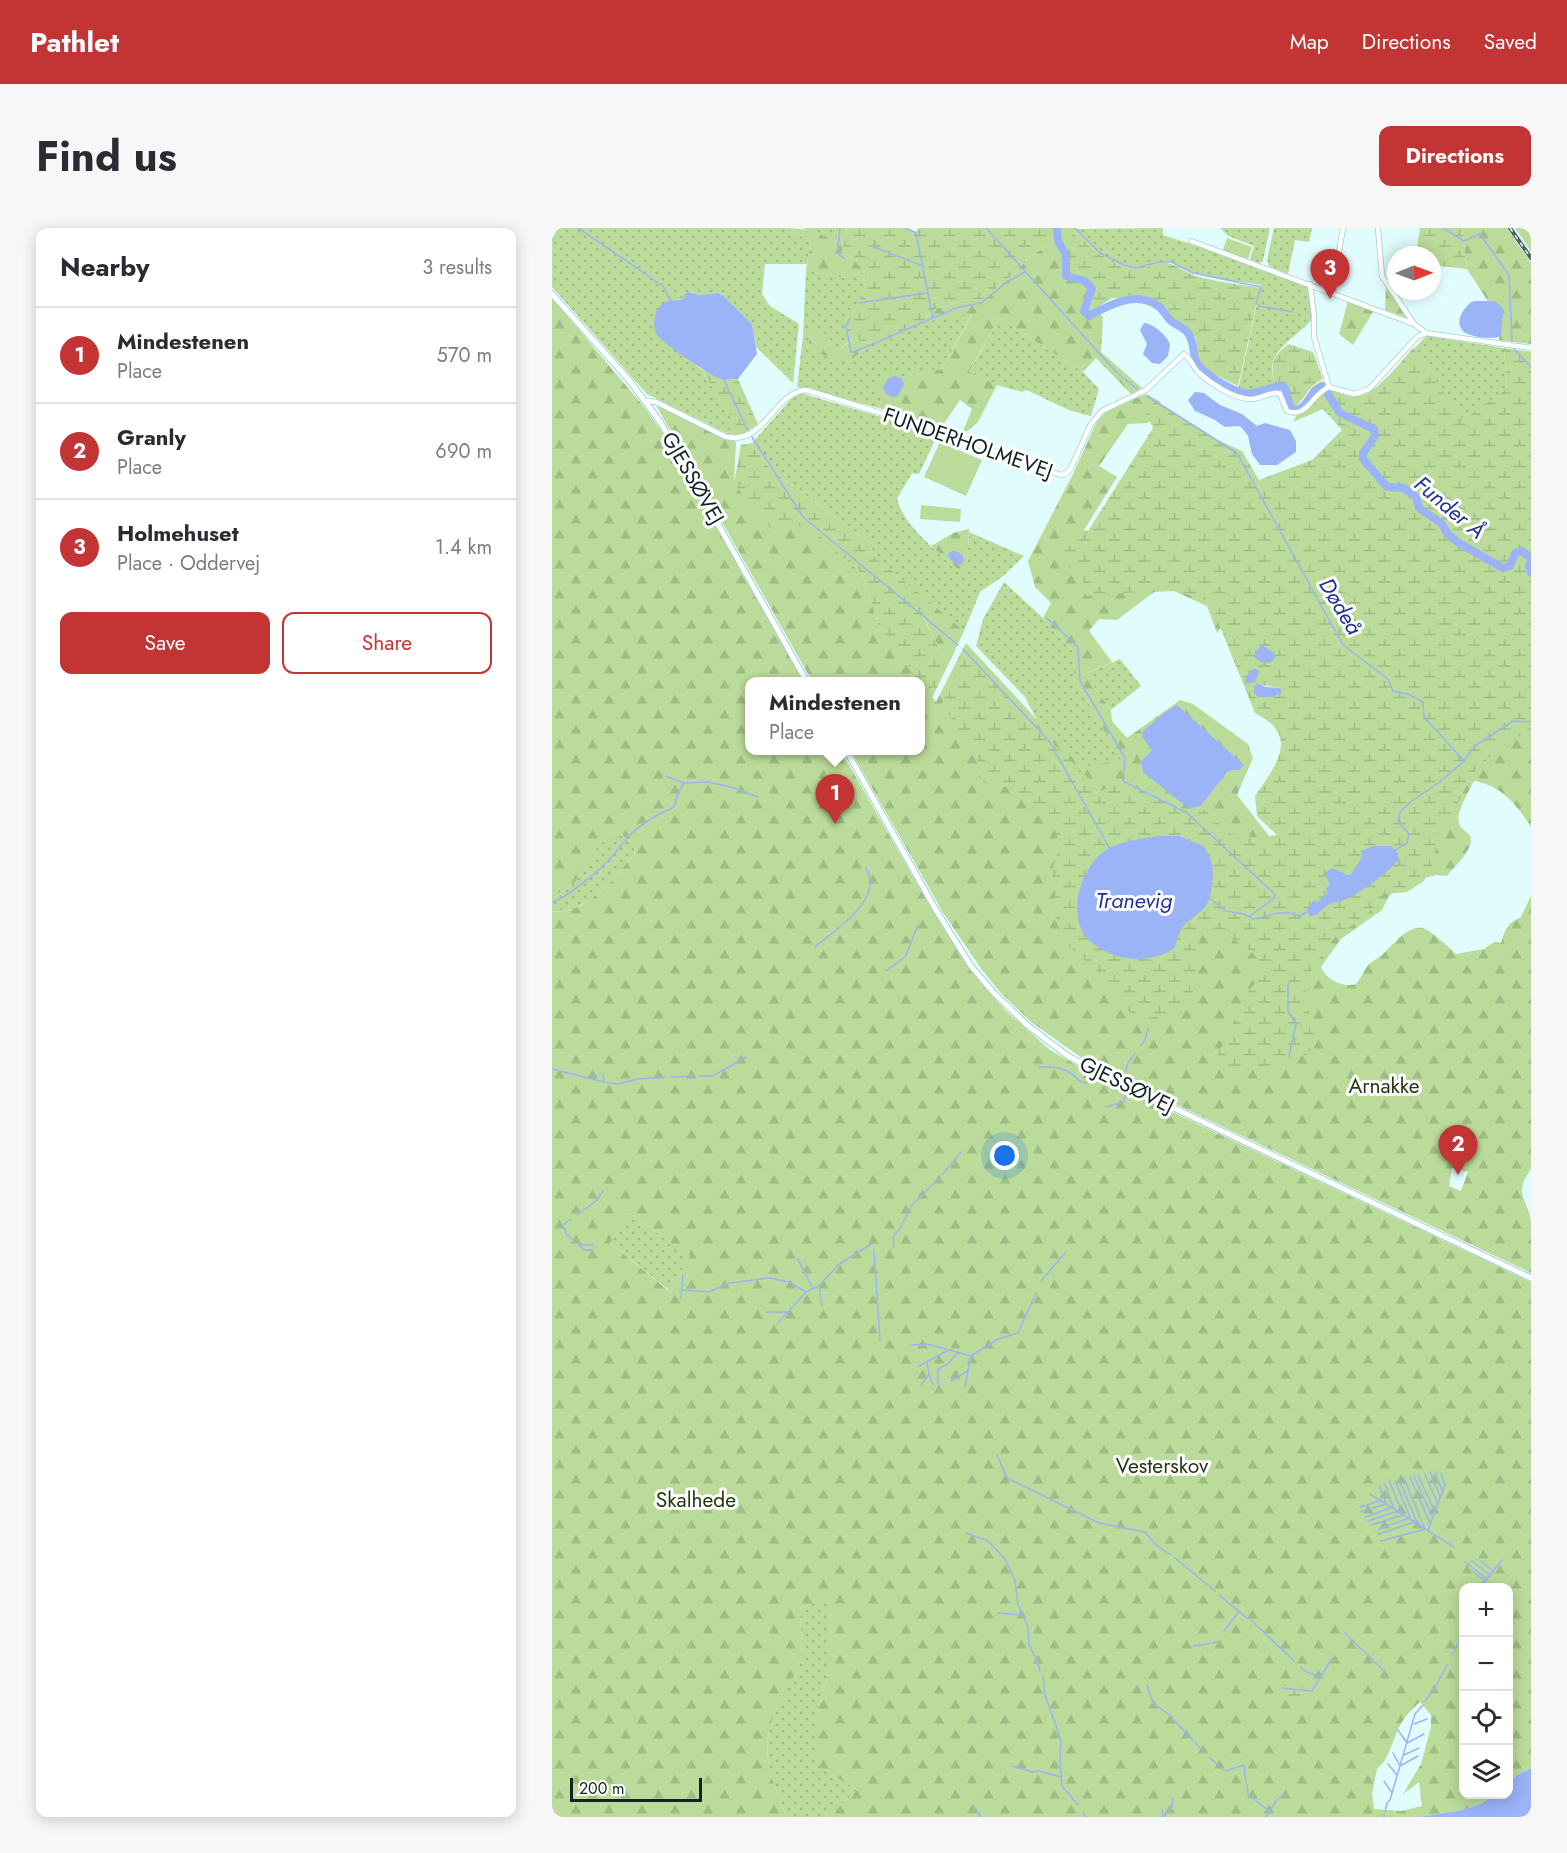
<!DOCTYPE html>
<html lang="en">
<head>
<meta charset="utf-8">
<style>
	body { margin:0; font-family:Jost,sans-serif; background:#f7f7f7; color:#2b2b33 }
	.controls { position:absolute; right:18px; bottom:18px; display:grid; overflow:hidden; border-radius:12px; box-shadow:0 3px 15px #0003 }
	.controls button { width:54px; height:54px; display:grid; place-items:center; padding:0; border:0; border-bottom:2px solid #e1e1e2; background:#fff; color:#2b2b33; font:30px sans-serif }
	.compass { position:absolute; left:835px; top:18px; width:54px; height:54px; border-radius:50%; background:#fff; box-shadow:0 3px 15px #0003; rotate:89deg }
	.scale { position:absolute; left:18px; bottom:15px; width:132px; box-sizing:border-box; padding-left:6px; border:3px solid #112323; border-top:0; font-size:16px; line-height:21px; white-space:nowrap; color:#112323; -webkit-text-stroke:4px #fff; paint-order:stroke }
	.you { position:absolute; left:453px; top:928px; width:21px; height:21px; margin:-15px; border:4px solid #fff; border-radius:50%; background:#1a73e8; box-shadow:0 0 0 9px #1a73e833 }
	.badge { display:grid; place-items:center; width:39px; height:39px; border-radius:50%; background:#c33434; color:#fff; font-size:20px; font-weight:700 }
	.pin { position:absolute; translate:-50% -50px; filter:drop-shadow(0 2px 3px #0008) }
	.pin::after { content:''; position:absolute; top:32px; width:21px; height:18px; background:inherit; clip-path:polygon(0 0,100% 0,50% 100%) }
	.popup { position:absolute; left:193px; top:449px; width:180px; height:78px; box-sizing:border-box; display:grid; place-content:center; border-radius:12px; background:#fff; filter:drop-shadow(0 2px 4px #0005); font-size:20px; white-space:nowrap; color:#7c7c81 }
	.popup b { font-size:22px; color:#2b2b33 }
	.popup::after { content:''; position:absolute; left:50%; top:100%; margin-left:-12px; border:12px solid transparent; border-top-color:#fff }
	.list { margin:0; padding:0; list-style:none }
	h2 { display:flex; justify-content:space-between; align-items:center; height:78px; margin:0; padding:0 24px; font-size:26px }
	h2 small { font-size:20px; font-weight:400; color:#7c7c81 }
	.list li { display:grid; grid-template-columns:39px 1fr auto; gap:18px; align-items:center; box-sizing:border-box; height:96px; padding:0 24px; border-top:2px solid #e1e1e2 }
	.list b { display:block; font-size:22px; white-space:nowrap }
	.list p { margin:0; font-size:20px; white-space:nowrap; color:#7c7c81 }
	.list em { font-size:20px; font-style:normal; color:#7c7c81 }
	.actions { display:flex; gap:12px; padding:18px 24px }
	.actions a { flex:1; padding:14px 0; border:2px solid #c33434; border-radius:12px; text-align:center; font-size:21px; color:#c33434 }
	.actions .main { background:#c33434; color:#fff }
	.icon { flex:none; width:33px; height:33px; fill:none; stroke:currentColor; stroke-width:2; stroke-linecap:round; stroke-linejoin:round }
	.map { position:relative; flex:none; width:979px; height:1589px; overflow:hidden; border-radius:12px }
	header { display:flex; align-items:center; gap:36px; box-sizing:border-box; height:84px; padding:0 30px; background:#c33434; color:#fff }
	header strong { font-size:28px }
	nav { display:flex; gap:33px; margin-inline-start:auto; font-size:21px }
	.intro { display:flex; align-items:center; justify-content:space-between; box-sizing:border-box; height:144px; padding:0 36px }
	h1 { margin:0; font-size:42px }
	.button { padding:15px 27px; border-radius:12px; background:#c33434; color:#fff; font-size:21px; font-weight:700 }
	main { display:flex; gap:36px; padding:0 36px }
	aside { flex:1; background:#fff; border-radius:12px; box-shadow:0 3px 15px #0003 }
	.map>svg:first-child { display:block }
	.grass { fill:url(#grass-dots) }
	.forest { fill:url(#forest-firs); fill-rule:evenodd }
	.wetland { fill:url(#wetland-marsh); fill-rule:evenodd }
	.pitch { fill:#badb99 }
	.water { fill:#9bb3f7 }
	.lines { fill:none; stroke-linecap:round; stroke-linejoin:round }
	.stream { stroke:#9bb3f7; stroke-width:1.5 }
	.river { stroke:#9bb3f7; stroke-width:8 }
	.minor-casing { stroke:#a3d0d2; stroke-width:6 }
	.tertiary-casing { stroke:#a3d0d2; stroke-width:7 }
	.minor { stroke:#fff; stroke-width:4.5 }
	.tertiary { stroke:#fff; stroke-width:5 }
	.rail-casing { stroke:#4b5f60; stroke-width:4 }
	.rail { stroke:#fff; stroke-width:1.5; stroke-dasharray:4.5; stroke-linecap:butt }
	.labels { text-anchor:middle; stroke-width:6; stroke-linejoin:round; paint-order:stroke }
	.street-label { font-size:21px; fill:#112323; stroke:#fff }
	.park-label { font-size:21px; fill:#263712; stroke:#fff }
	.water-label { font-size:22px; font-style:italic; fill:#223493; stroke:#fff }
</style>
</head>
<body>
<header>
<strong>Pathlet</strong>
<nav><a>Map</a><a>Directions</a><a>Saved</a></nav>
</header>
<div class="intro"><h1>Find us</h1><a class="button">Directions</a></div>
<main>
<aside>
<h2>Nearby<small>3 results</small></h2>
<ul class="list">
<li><span class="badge">1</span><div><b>Mindestenen</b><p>Place</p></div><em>570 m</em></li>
<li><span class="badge">2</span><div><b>Granly</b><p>Place</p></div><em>690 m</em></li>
<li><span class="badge">3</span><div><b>Holmehuset</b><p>Place · Oddervej</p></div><em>1.4 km</em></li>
</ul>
<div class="actions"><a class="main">Save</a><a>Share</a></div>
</aside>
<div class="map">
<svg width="979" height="1589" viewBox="0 0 979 1589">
	<defs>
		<pattern id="grass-dots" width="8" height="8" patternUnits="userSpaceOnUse" patternTransform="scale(1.5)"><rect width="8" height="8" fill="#badb99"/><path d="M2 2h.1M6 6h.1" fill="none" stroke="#9fbc84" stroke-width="1.8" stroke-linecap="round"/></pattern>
		<pattern id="forest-firs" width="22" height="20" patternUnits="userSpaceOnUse" patternTransform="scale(1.5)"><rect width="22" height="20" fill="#badb99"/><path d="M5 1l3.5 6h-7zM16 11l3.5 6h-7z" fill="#9fbc84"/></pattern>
		<pattern id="wetland-marsh" width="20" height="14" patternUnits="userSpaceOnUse" patternTransform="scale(1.5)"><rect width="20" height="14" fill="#badb99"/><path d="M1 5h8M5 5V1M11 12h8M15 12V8" fill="none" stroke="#9fbc84"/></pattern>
	</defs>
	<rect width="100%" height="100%" fill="#e1fcfd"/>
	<!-- grass -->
	<path class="grass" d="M6,0H233L259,13L255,36H213L210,66L218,78L247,96L241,155L204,119L200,96L173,69L166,65L147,67L137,64L132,71L114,74L106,108L149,141L190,207L176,206L95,166L0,59V11Z
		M250,0H287L284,17L278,12Z
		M611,0V7L701,36L756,57L761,90C750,106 719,119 720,142C720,146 722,152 723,156L705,165L686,162L709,57C687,53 661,52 640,44C633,42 626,36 619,34C607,32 598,41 587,41C565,42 534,19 522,1Z
		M668,0H718L711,33L708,35L698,32L702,18L676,8Z
		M722,0H760L757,14L743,12L736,46L717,38L715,32Z
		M254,42L291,50L313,44L312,63L295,97L297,114L285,122L267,101L260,104L255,120L297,134L318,116L371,94L420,85L390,141L352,149L329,172L327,180L245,159L251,108Z
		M447,90L531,144L547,161L539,188C515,184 496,171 474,162L470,164L445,157L417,145Z
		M875,108L952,120L955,161L979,329L782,164C787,166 794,169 800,170C822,172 857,123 875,108Z
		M249,165L386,206L367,246L360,245L345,271C352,299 387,325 409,344L415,336L417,304L472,328L450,349L428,364L412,403L318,325L321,317L218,241L200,215L239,171Z
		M452,354L491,390L521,424L522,451L570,531L530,541L485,492L473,469L424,418L431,391Z
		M568,431L589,458L559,482L533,446Z
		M68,606L82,617L83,626C73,635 67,646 58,655C43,669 21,687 0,683V666C35,664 32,611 68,606Z
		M77,985L138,1028L118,1063L58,1015Z
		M278,1365L279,1435L265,1486L305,1562L276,1589H235C216,1544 205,1517 229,1470C236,1458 247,1443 249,1429C251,1414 248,1397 248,1383Z"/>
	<!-- forest -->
	<path class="forest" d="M233,0C251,0 270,4 284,16L287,0H295L290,25L300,29L313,44L291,50L254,42L259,13Z
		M504,0H524L512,42L541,59L539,76L551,89L549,124L590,160L579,166L544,130L531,144L447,90L417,144L445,157L426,194L409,208L420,181L408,172L389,200L327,180L329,172L325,158L340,145L352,149L390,141L420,86L371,94L378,83L409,73L431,71L441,65L446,57L453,54L480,27L501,15Z
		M910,0H955L979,35V116L947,112L948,77L937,75L915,41Z
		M963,0H979V23Z
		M834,59L845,73L855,90L833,82Z
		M0,70L93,180L116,212L251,453L198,454V522L289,523L375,673L412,733L428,754L454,783L498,822L542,847L979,1054V1540L965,1547L957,1555V1360H912V1566L942,1567L929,1576L906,1583L867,1589H276L305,1562L266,1538L265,1486L279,1435L278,1366L248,1383C248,1397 251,1414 249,1429C247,1443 236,1458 229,1471C205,1517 216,1544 235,1589H0V683C22,687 43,669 58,655C67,646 73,635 83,626C84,616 75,612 69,606C31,611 36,664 0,666ZM77,985L138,1028L117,1063L58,1015ZM868,1474L879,1487V1499L869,1536L851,1566L867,1554L870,1578L849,1583L822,1581L820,1566L825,1541C837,1531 839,1517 845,1504C850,1491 858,1483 868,1474Z
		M796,73L821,84L801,117L787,106Z
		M267,100L285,122L303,111L318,116L297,134L285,132L255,120L260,104Z
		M594,166L609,174L596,195L576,196L547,238L565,249L532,302L573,315L681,383L665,405L655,378L622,363L602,364L565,392L547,391L537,403L560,434L533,446L559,482L560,493L575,510L628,472L641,476L696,516L701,530L685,567L732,627L979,444V599C965,577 949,557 922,553C917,563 902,587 908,598C911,603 919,605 919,612C919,624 902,639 895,648L884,647L855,655L837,668L830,682L789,711L769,739C774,752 792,760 804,756C809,750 812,742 817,736C821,733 825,731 829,728C840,719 854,697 871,700C877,701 898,720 904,726L932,721L942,714L949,715C954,699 955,696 969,689L979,668V941C961,966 975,970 979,993C979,1010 979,1028 979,1045L537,835L479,794L448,764L430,742L392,686L299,523L368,522V454L260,453L104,177L184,214L182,255L231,304L254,295L311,347L326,396L384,474L414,415L530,540L569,531L522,451L521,424L491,390L499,375L483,359L476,333L521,246L545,193L555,183ZM600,522L687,542L676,543L649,578L589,533ZM900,940L916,944L909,963L897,958Z
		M417,301L415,337L409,344L379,318L401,305Z
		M379,375L412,403L396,437L370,386Z"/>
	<!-- wetland -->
	<path class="wetland" d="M295,0H353L362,5L367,0H504L501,15L480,27L453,54L446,57L441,65L431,71L409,73L378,83L371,94L318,116L303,111L297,114L295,97L312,63L313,44L300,29L290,25Z
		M868,0H910L915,41L880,37V27H864Z
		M522,1C534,19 565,42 587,41C597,41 604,33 614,35C625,36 634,45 644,48C664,54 687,56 708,60L686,158L650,140L647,134L644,110L634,98L623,93L613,80L603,73L592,70H560L543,81L539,76L543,61L535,51L520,47L516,42L515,28Z
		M736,116L761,124L771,151C757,156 754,170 743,179H741C733,168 743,155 723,156C718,136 720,129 736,116Z
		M861,120L911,192L955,161L952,120L979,124V508H968L947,520L920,546L897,593L885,609L882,632L872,653L855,664L831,666L816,686L783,709L755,749L753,768L764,811L756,826L728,836L685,842L665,832L667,822L676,810L682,793L697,762L707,751L708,733C700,723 671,701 659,702C653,703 651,706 647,710L641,765L637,777L618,788L587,790L574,782L549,746L514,716L504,692L500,644L506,622L504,601L492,584L459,560L434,556L426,548V534L390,475L413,426L549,563L571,553L636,584L651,581L678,606L708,610L725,607L705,588L703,568C724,537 749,508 703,485L658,374L610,358L585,364L534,368L530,347L508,333L514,320L533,308L601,200L593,183L595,168L661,210L690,223L707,252L760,232L790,202L771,181L741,194L760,159L769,153C812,190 833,152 861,120ZM710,457L728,460L721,469H709ZM810,629L847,632L834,645L805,665L790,673L777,676L767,686L761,673L765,674L775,666L778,657L798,648ZM659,660L655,677L636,692L627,702Z
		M149,141L172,152L186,151L206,196L190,207Z
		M200,215L218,241L321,317L318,325L379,375L370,387L396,437L380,470L326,396L311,347L254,296L231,304L214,298L182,255L189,217Z
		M733,1456H744L760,1461L762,1467L747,1470L735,1468L727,1461Z"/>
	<!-- pitch -->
	<path class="pitch" d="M675,10L700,19L696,31L671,22Z
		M388,214L430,232L414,268L372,249Z
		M369,277L409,281L408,294L368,291Z"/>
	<!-- water -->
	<path class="water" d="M137,64L147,67L166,65L173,69L200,96L205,126L186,151C181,151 176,152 172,152C161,150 112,116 106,108C99,98 102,80 113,74C118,72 126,73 131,71L134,65Z
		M922,73H942L949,78L951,84L949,108C941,112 919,109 912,104C901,95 912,77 922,73Z
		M592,95C602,96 614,107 618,116L616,128L608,136L600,135L591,126L595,116L588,102Z
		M342,148L349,150L352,156L346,168L340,169L334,166L331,159L336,151Z
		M643,164L652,165L668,177L690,186L705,198L713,195L738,202L744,213V224L725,237H708L700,226L696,208L690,200L687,198L673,199L661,191L643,183L636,172Z
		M401,323C407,324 412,326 412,333L409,337L404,336L397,330L396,325Z
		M710,417L722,425L723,430L718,435L709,434L702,429L703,424Z
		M704,440L707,444L703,454L693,456C692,450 698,441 704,440Z
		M706,456L714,459L728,460L730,464L721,469H706L702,465V458Z
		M625,477L692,537L687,542L676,543L649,578L636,580L591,544L589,533L600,522L590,508L591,503L612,485Z
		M608,608H627L652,618C655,624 659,631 660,636C662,647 660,671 653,679C635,698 630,690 623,720C596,737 561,734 537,712C513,689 529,638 554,622C571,612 589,611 608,608Z
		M822,618H839L846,626L847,632C831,648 812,663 792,672C788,674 782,674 778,676C770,680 768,686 758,689L755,682L761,673L766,674L775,666L774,660L778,657L773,645L780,640L798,648L810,629L809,623Z
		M979,1540V1589H867L906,1583L929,1576L942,1567L957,1566V1555L965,1547Z"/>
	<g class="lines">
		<!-- stream -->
		<path class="stream" d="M26,0L111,58L119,73
			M288,0L285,25L292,30
			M354,0L364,5L381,90L407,79L429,75L455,54L473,44
			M434,0L565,145L585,161
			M523,0L548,25L572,37L584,40L607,34H619L641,45L709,59L704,75L707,78L741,84
			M891,0L912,13L928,6L957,47L960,113
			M319,18L369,37
			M307,75L375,65
			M298,90L294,98L299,124H302L381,90
			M962,121L979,139
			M172,152L196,203
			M595,168L685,225L791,417L836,451L841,463L856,466L871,474L872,489L912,533L923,518L961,493L979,494
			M200,209L251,289L406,417
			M495,390L526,419L528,453L573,530L571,553L635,585L723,666L722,670L697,689
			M411,421L497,513L558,621
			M114,548L132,555L156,554L179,559L206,569
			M842,623L855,615L857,606L846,594L848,584L858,574L888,554L912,533
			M657,670L674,683L692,686L702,691C719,688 731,680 747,688L755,684
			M0,674C18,668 51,640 63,625C67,621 70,615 75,610C87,597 106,586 122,579L127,563L132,555
			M364,701L366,697
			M263,719C280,705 321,678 318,653C318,648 315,643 314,639
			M334,743L353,729L364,702
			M736,756V783L744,796L737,829
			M589,817L593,812L596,800
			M487,839C496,838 509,839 517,844C528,850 525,858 542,853
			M0,841L52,854L66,856L85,851L113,849
			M574,843L575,837L583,825
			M42,845V852
			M51,846L52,854
			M148,848H161L194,829
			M119,849L143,848
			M554,879L572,874L574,866
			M391,946L409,924
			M25,987L44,973L51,963
			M19,991L11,997L15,1007L22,1013
			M26,1016L32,1022H40
			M27,1017H41
			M342,1019L341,1009L348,1000L360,977L387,950
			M322,1022L328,1113
			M246,1031L260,1059
			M489,1053L513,1025
			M267,1058L270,1078
			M130,1062L157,1064L178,1055L217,1050L237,1054L254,1064
			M129,1070L131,1047
			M214,1084H237
			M226,1095L254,1064L267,1058L286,1037L321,1015
			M359,1117L375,1116L419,1128L446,1111L466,1105L484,1065
			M375,1134L377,1146L381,1156
			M367,1138L395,1123
			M399,1153L416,1143L419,1128
			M369,1157L376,1148
			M413,1159L416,1143
			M386,1161V1141L396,1136L406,1124
			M445,1227L455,1250L547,1295L593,1304L604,1317L619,1327
			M878,1244L888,1268
			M883,1244L890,1262
			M873,1246L886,1276
			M866,1247L883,1284
			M862,1248L880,1288
			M858,1249L878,1295
			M847,1251L865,1295
			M843,1253L859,1291
			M833,1256L842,1281
			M818,1266L902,1319
			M808,1279L828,1273
			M808,1284L834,1276L828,1259
			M814,1289L838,1280
			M816,1293L843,1284
			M819,1297L851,1287L837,1252
			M827,1301L857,1290
			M876,1302L893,1257L889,1245
			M414,1305L436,1313L453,1331L463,1352L466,1377L476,1399L477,1417L484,1430L488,1443
			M827,1306L863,1294
			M829,1313L873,1301L852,1250
			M623,1330L663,1363
			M920,1333L938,1347
			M929,1333L940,1342
			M913,1334L934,1350
			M919,1342L933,1353
			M928,1360L950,1332
			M667,1367L695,1390
			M446,1385L469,1387
			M699,1392L742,1433
			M672,1403L686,1385
			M793,1405L829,1440L834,1449
			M642,1418L665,1414
			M900,1427L912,1404
			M749,1439L754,1444L769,1449
			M491,1448L493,1467L509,1512L508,1532L510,1558L526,1577
			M595,1457L601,1475L620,1489
			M730,1460L760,1463L780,1430
			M873,1473L884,1458L895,1437
			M622,1492L641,1512
			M862,1496L875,1491
			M846,1502L855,1515L872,1506
			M643,1514L650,1522
			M841,1525L848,1538L866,1528
			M852,1527L867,1520
			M658,1530L666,1537
			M836,1536L845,1547
			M460,1538L481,1544L487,1543L509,1549
			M670,1541L673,1543L692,1537L694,1555
			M832,1553L840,1565
			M695,1557L696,1566L717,1583
			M421,1577L429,1589
			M610,1582L611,1589
			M833,1584L835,1575L838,1572L863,1486L871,1477
			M531,1585L534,1589
			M611,1589L620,1580L621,1570
			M714,1589L724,1573L732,1566
			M832,1589V1587"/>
		<!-- river -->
		<path class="river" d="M505,0L506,13L514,27V48L533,53L540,61L532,83L537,88C557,77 584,62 606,78C611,81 613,87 618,92C623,97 632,99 636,105C642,113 641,122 643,131C647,144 679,162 691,165C706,168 717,158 731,158C737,165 735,174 740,182C756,184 755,164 771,158L788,185L822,201L823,208L811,225V231L835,259L852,260L864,269L867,280L890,296L895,305L905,314L951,340L958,338L963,325L970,323L979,330
			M979,331L977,339L979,345"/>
		<!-- minor casing -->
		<g class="minor-casing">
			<path id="minor" d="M826,0L830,48L862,96L874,105
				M639,13L862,96
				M758,56L762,88V109L777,159
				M780,64L791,0
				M94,173L104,174L174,209C214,217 222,163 255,162L386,203L509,247L515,245L519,240L539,196L550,183L594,162L632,126C639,130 640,138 646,144C658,155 680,170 697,171C706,172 715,165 724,165L728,166L735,183C755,191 759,167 777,159L802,166L817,161L865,109L874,105L979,120"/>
		</g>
		<!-- tertiary casing -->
		<g class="tertiary-casing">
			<path id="tertiary" d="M0,66L77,152L109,195L255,454
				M294,522L384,682L419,738L441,764L475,797L516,828L544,843L979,1050"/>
		</g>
		<!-- minor -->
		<use href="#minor" class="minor"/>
		<!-- tertiary -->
		<use href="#tertiary" class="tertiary"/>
		<!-- rail casing -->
		<g class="rail-casing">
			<path id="rail" d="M958,0L979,30"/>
		</g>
		<!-- rail -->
		<use href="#rail" class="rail"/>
	</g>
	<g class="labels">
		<!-- street labels -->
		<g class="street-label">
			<text transform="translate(416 215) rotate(19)" y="7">FUNDERHOLMEVEJ</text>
			<text transform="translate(141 250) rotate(60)" y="7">GJESSØVEJ</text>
			<text transform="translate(575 857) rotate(26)" y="7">GJESSØVEJ</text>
		</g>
		<!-- park labels -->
		<g class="park-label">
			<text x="832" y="865">Arnakke</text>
			<text x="610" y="1245">Vesterskov</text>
			<text x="144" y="1279">Skalhede</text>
		</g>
		<!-- water labels -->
		<g class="water-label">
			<text transform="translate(898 279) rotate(40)" y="8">Funder Å</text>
			<text transform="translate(789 378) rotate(59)" y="8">Dødeå</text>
			<text x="582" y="680">Tranevig</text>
		</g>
	</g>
</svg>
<div class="controls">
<button>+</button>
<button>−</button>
<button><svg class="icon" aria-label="locate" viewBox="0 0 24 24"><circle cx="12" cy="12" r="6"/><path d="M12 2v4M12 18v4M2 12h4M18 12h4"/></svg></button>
<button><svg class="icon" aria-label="layers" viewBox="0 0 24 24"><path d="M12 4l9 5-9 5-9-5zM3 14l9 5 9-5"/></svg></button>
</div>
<svg class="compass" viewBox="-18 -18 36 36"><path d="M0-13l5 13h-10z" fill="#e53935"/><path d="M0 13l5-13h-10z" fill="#7c7c81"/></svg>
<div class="scale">200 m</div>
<div class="you"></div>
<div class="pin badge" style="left:283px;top:596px">1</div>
<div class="popup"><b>Mindestenen</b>Place</div>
<div class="pin badge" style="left:906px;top:947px">2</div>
<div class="pin badge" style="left:778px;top:71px">3</div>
</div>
</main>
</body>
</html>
